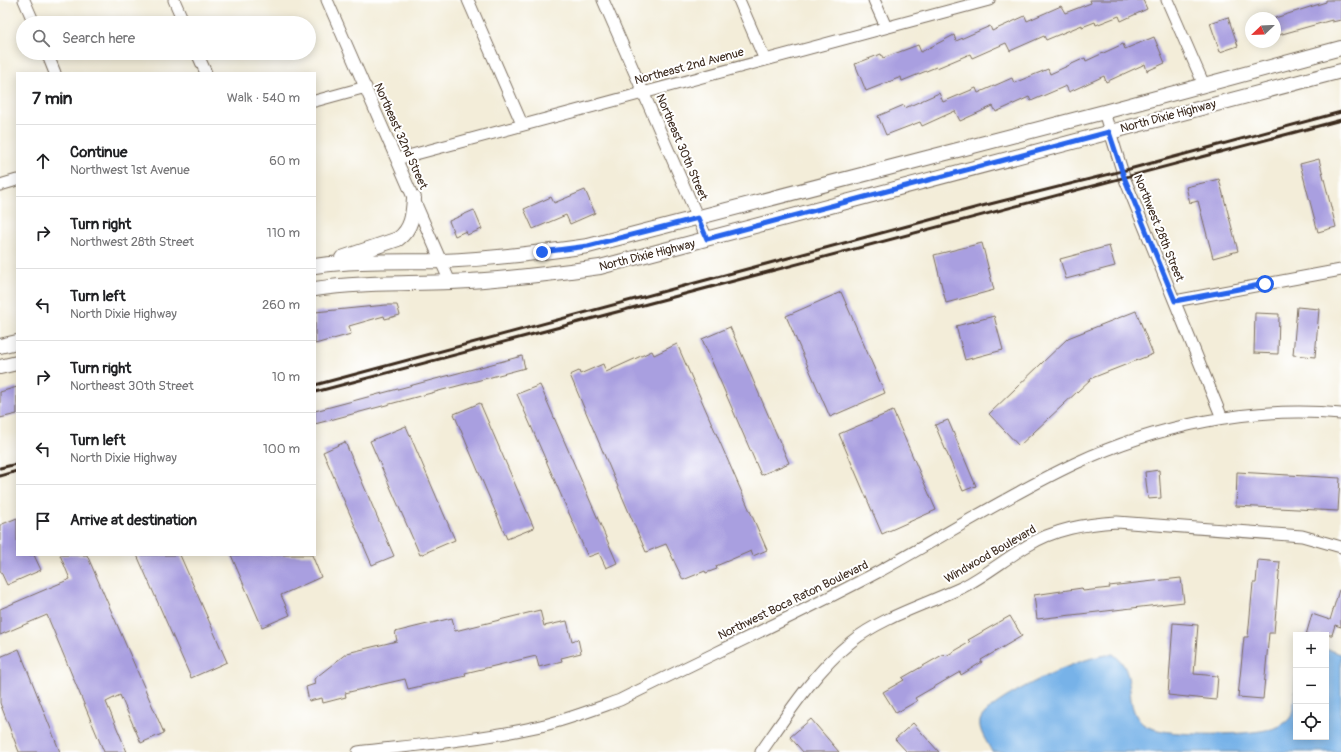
<!DOCTYPE html>
<html lang="en">
<head>
<meta charset="utf-8">
<style>
	body { margin:0; font-family:Pangolin,sans-serif; background:#f6f6f6; color:#202124 }
	.controls { position:absolute; right:12px; bottom:12px; display:grid; overflow:hidden; border-radius:0px; box-shadow:0 2px 10px #0003 }
	.controls button { width:36px; height:36px; display:grid; place-items:center; padding:0; border:0; border-bottom:1px solid #e0e0e0; background:#fff; color:#202124; font:20px sans-serif }
	.compass { position:absolute; left:1245px; top:12px; width:36px; height:36px; border-radius:50%; background:#fff; box-shadow:0 2px 10px #0003; rotate:247deg }
	.stop { position:absolute; width:12px; height:12px; margin:-9px; border:3px solid #2563eb; border-radius:50%; background:#fff }
	.stop.end { background:#2563eb; border-color:#fff; box-shadow:0 1px 4px #0008 }
	.list { margin:0; padding:0; list-style:none }
	h2 { display:flex; justify-content:space-between; align-items:center; height:52px; margin:0; padding:0 16px; font-size:17px }
	h2 small { font-size:13px; font-weight:400; color:#757577 }
	.list li { display:grid; grid-template-columns:26px 1fr auto; gap:12px; align-items:center; box-sizing:border-box; height:72px; padding:0 16px; border-top:1px solid #e0e0e0 }
	.list b { display:block; font-size:15px; white-space:nowrap }
	.list p { margin:0; font-size:13px; white-space:nowrap; color:#757577 }
	.list em { font-size:13px; font-style:normal; color:#757577 }
	.icon { flex:none; width:22px; height:22px; fill:none; stroke:currentColor; stroke-width:2; stroke-linecap:round; stroke-linejoin:round }
	.map { position:relative; flex:none; width:1341px; height:752px; overflow:hidden }
	.search { position:absolute; background:#fff; box-shadow:0 2px 10px #0003; left:16px; top:16px; width:300px; height:44px; display:flex; align-items:center; gap:10px; box-sizing:border-box; padding:0 14px; border-radius:22px; color:#757577; font-size:15px }
	.panel { position:absolute; background:#fff; box-shadow:0 2px 10px #0003; left:16px; top:72px; width:300px; height:484px; border-radius:0px }
	.map>svg:first-child { display:block }
	.water { fill:#77b2e8; stroke:#596e83 }
	.building { fill:#a99fe0 }
	.lines { fill:none; stroke-linecap:round; stroke-linejoin:round }
	.minor-casing { stroke:#7b6e5f; stroke-width:13 }
	.major-casing { stroke:#7b6e5f; stroke-width:16 }
	.minor { stroke:#fff; stroke-width:11 }
	.major { stroke:#fff; stroke-width:14 }
	.rail { stroke:#3b2a1e; stroke-width:3 }
	.route { stroke:#2563eb; stroke-width:5 }
	.labels { text-anchor:middle; stroke-width:4; stroke-linejoin:round; paint-order:stroke }
	.street-label { font-size:12px; fill:#3b2a1e; stroke:#fff }
</style>
</head>
<body>
<div class="map">
<svg width="1341" height="752" viewBox="0 0 1341 752">
	<rect width="100%" height="100%" fill="#fff"/>
	<filter id="ink" filterUnits="userSpaceOnUse"><feTurbulence type="fractalNoise" baseFrequency=".025" numOctaves="2"/><feDisplacementMap in="SourceGraphic" scale="8" xChannelSelector="R" yChannelSelector="G"/><feConvolveMatrix kernelMatrix="1 2 1 2 8 2 1 2 1" color-interpolation-filters="sRGB"/></filter>
	<filter id="wash" filterUnits="userSpaceOnUse"><feTurbulence type="fractalNoise" baseFrequency=".012" numOctaves="4" result="noise"/><feDisplacementMap in="SourceGraphic" scale="16" xChannelSelector="R" yChannelSelector="G"/><feGaussianBlur stdDeviation="0.9" result="paint"/><feColorMatrix in="noise" values="0 0 0 0 0 0 0 0 0 0 0 0 0 0 0 0 0 1.4 0 .05"/><feComposite in="paint" operator="in"/></filter>
	<g filter="url(#wash)">
		<rect width="100%" height="100%" fill="#f3edd9"/>
		<!-- water -->
		<path class="water" d="M1326,649L1341,654V752H992C988,743 978,731 980,721C983,705 1052,672 1069,666C1083,660 1098,656 1113,654C1140,673 1121,705 1143,724C1160,738 1244,735 1266,730C1275,729 1284,725 1290,718C1295,711 1295,675 1296,664V737H1326Z"/>
		<g id="blocks">
			<!-- building -->
			<path class="building" d="M1090,0H1143L1147,9L1121,21L1119,16L1096,25L1095,22L1082,27V25L1046,40L1044,36L1010,51L1006,43L972,58L970,54L937,68L936,67L902,81L901,77L866,91L855,64L881,54L883,58L918,45L921,52L954,35L956,41L990,26L992,31L1025,16L1027,21L1061,6L1065,13L1091,3Z
				M1326,0H1341V20L1332,22V20L1275,36V18L1326,2Z
				M1228,17L1238,46L1220,52L1210,23Z
				M1154,37L1165,63L1147,71L1145,64L1106,82L1104,76L1069,92L1066,86L1031,101L1029,97L996,112L993,106L960,121L955,111L922,126L920,122L886,135L878,116L904,105L905,108L939,93L943,102L976,88L978,93L1012,78L1014,83L1048,69L1050,74L1085,58L1086,61L1123,44L1125,49Z
				M1319,159L1336,227L1318,232L1300,164Z
				M1219,179L1238,251L1213,258L1198,201L1190,203L1186,187Z
				M585,190L595,213L570,224L566,215L533,229L524,209L551,197L554,203Z
				M474,210L482,229L467,235L466,231L455,236L449,221Z
				M982,243L994,290L946,303L934,255Z
				M1109,246L1115,266L1066,279L1060,259Z
				M841,292L885,393L830,417L786,316Z
				M386,305H397L400,315L385,319L384,316L349,326L351,334L315,344V312Z
				M1297,307L1319,309L1315,357L1293,355Z
				M1136,311L1153,354L1092,378L1019,446L989,414L1068,338Z
				M1255,313L1279,314L1278,354L1254,353Z
				M994,316L1003,350L965,360L956,326Z
				M730,327L789,463L761,475L702,339Z
				M677,344L767,550L753,556L751,551L716,566L717,569L706,573L705,571L683,580L666,544L646,552L570,375L579,371L580,374L603,364L606,372L652,351L654,355Z
				M522,356L525,368L315,424V411Z
				M540,385L617,563L606,568L599,553L588,557L517,394Z
				M17,387V414L0,418V392Z
				M480,403L534,528L507,539L454,414Z
				M893,411L936,510L882,534L839,434Z
				M948,420L976,486L963,491L935,425Z
				M406,426L455,540L420,555L370,441Z
				M345,442L394,556L372,565L323,452Z
				M1159,470L1161,498L1148,499L1145,472Z
				M1237,472L1340,478L1338,511L1236,506Z
				M17,518V555H34L41,570L7,585L0,570V525Z
				M60,555H87L164,733L141,743L120,695L106,702L127,752H104L47,615L0,635V609L70,579Z
				M137,555H180L227,662L191,678Z
				M231,555H312L321,577L281,595L290,615L262,627Z
				M1258,560L1280,562L1274,633H1269L1263,699L1238,697L1244,637H1248L1253,583H1256Z
				M1181,578L1184,602L1037,619L1034,595L1082,588L1083,591L1110,588L1109,586Z
				M1339,590H1341V627L1335,625L1332,635H1306L1312,614L1330,620Z
				M540,610L544,626L567,621L572,641L578,639L581,653L561,658L562,661L539,667L536,656L465,673L466,676L408,689L405,679L345,693L346,697L323,703L322,698L309,701L306,687L315,684L314,679L347,653L397,641L395,632L452,618L455,631Z
				M1010,616L1022,636L981,660L982,662L961,675L960,672L915,698L917,701L896,713L883,692L904,680L902,678L944,654L946,656L970,642L968,640Z
				M1173,623L1198,625L1194,674L1218,676L1216,700L1168,695Z
				M19,649L60,752H19L0,703V657Z
				M811,719L839,752H803L790,737Z
				M913,723L939,752H907L895,739Z"/>
		</g>
	</g>
	<g filter="url(#ink)">
		<use href="#blocks" fill-opacity="0" stroke="#7b6e5f" stroke-width="1"/>
		<g class="lines">
			<!-- minor casing -->
			<g class="minor-casing">
				<path id="minor" d="M24,0L34,23
					M174,0L184,23
					M327,0L450,282
					M468,0L522,124
					M603,0L707,239
					M739,0L765,60
					M874,0L886,27
					M1167,0L1204,85
					M47,53L55,73
					M197,53L206,73
					M315,101L366,87
					M1104,112L1124,177L1222,418
					M397,159L989,0
					M0,185L17,180
					M1175,301L1341,270
					M358,752C417,745 477,740 536,727C564,721 592,710 620,700C706,657 793,617 878,572C944,536 1008,495 1076,463C1155,426 1254,405 1341,414
					M761,752C787,715 816,670 851,642C882,617 927,604 963,587C986,575 1005,559 1027,546C1054,529 1085,524 1117,522L1302,536L1341,547"/>
			</g>
			<!-- major casing -->
			<g class="major-casing">
				<path id="major" d="M342,258L398,239C412,229 413,214 414,198
					M315,266C357,260 400,262 442,261C491,259 539,253 588,246L1104,112L1341,48
					M315,289C360,282 406,284 451,282C501,280 550,274 600,267L1341,71
					M0,346L17,342
					M0,367L17,363"/>
			</g>
			<!-- minor -->
			<use href="#minor" class="minor"/>
			<!-- major -->
			<use href="#major" class="major"/>
			<!-- rail -->
			<path class="rail" d="M315,385L978,207L1122,171L1341,112
				M315,392L1341,120
				M0,468L17,464
				M0,476L17,471"/>
		</g>
	</g>
	<g class="lines" filter="url(#ink)">
		<!-- route -->
		<path class="route" d="M542,252L588,246L698,218L707,239L1109,132L1124,177L1175,301L1265,284"/>
	</g>
	<g class="labels">
		<!-- street labels -->
		<g class="street-label">
			<text transform="translate(689 66) rotate(-15)" y="4">Northeast 2nd Avenue</text>
			<text transform="translate(1168 116) rotate(-15)" y="4">North Dixie Highway</text>
			<text transform="translate(401 136) rotate(66)" y="4">Northeast 32nd Street</text>
			<text transform="translate(682 147) rotate(67)" y="4">Northeast 30th Street</text>
			<text transform="translate(1159 228) rotate(68)" y="4">Northwest 28th Street</text>
			<text transform="translate(647 255) rotate(-14)" y="4">North Dixie Highway</text>
			<text transform="translate(990 554) rotate(-30)" y="4">Windwood Boulevard</text>
			<text transform="translate(793 600) rotate(-26)" y="4">Northwest Boca Raton Boulevard</text>
		</g>
	</g>
</svg>
<div class="controls">
<button>+</button>
<button>−</button>
<button><svg class="icon" aria-label="locate" viewBox="0 0 24 24"><circle cx="12" cy="12" r="6"/><path d="M12 2v4M12 18v4M2 12h4M18 12h4"/></svg></button>
</div>
<svg class="compass" viewBox="-18 -18 36 36"><path d="M0-13l5 13h-10z" fill="#e53935"/><path d="M0 13l5-13h-10z" fill="#757577"/></svg>
<div class="stop" style="left:1265px;top:284px"></div>
<div class="stop end" style="left:542px;top:252px"></div>
<div class="search"><svg class="icon" aria-label="search" viewBox="0 0 24 24"><circle cx="10" cy="10" r="6"/><path d="M15 15l6 6"/></svg>Search here</div>
<section class="panel">
<h2>7 min<small>Walk · 540 m</small></h2>
<ul class="list">
<li><svg class="icon" aria-label="ahead" viewBox="0 0 24 24"><path d="M12 20V5M6 11l6-6 6 6"/></svg><div><b>Continue</b><p>Northwest 1st Avenue</p></div><em>60 m</em></li>
<li><svg class="icon" aria-label="right" viewBox="0 0 24 24"><path d="M7 20v-9h11M14 6l5 5-5 5"/></svg><div><b>Turn right</b><p>Northwest 28th Street</p></div><em>110 m</em></li>
<li><svg class="icon" aria-label="left" viewBox="0 0 24 24"><path d="M17 20v-9H6M10 6l-5 5 5 5"/></svg><div><b>Turn left</b><p>North Dixie Highway</p></div><em>260 m</em></li>
<li><svg class="icon" aria-label="right" viewBox="0 0 24 24"><path d="M7 20v-9h11M14 6l5 5-5 5"/></svg><div><b>Turn right</b><p>Northeast 30th Street</p></div><em>10 m</em></li>
<li><svg class="icon" aria-label="left" viewBox="0 0 24 24"><path d="M17 20v-9H6M10 6l-5 5 5 5"/></svg><div><b>Turn left</b><p>North Dixie Highway</p></div><em>100 m</em></li>
<li><svg class="icon" aria-label="arrive" viewBox="0 0 24 24"><path d="M6 21V4h12l-3 4 3 4H6"/></svg><div><b>Arrive at destination</b></div></li>
</ul>
</section>
</div>
</body>
</html>
